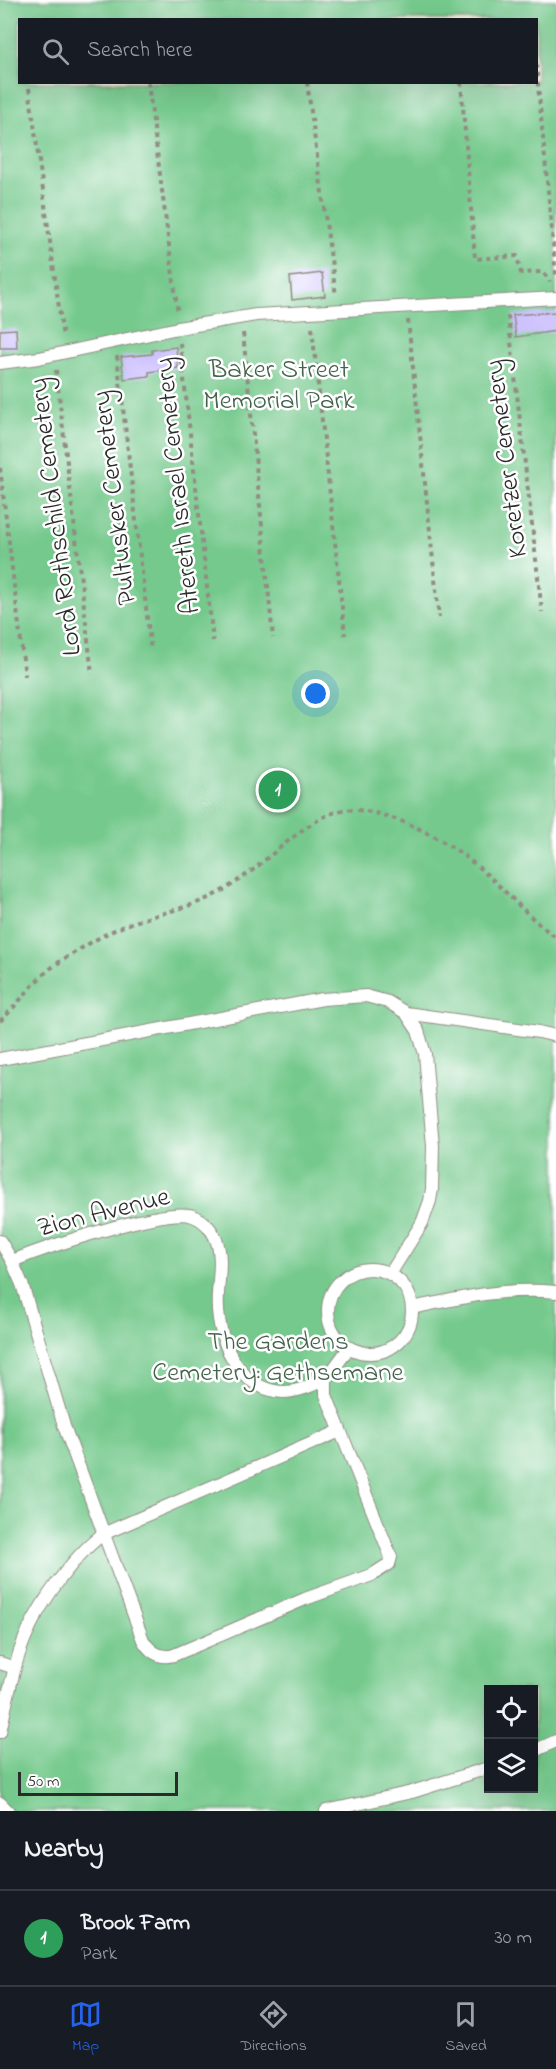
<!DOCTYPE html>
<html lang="en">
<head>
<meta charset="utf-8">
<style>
	body { margin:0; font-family:"Indie Flower",sans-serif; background:#242831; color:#f1f3f6 }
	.controls { position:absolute; right:18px; bottom:18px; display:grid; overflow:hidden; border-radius:0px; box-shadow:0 6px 24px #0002 }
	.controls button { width:54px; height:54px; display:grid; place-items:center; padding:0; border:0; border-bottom:2px solid #363941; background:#171b24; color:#f1f3f6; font:30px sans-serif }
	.scale { position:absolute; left:18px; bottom:15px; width:160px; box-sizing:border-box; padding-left:6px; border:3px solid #2b2b2b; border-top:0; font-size:16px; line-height:21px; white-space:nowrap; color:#2b2b2b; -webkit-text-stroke:4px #fff; paint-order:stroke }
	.you { position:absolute; left:316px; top:694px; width:21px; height:21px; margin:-15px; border:4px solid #fff; border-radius:50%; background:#1a73e8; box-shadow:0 0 0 9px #1a73e833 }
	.badge { display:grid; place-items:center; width:39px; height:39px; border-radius:50%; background:#2563eb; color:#fff; font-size:20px; font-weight:700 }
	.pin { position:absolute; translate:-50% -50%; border:3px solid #fff; box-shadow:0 2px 6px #0006 }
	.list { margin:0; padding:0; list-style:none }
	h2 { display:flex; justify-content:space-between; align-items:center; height:78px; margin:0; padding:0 24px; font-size:26px }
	h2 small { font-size:20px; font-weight:400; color:#9ea1a6 }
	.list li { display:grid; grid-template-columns:39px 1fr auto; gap:18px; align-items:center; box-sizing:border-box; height:96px; padding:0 24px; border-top:2px solid #363941 }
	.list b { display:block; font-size:22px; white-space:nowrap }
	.list p { margin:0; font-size:20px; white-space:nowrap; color:#9ea1a6 }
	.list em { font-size:20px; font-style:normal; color:#9ea1a6 }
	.icon { flex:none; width:33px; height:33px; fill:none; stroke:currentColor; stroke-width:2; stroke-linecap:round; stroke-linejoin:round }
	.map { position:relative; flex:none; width:556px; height:1811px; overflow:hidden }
	.search { position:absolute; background:#171b24; box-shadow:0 6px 24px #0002; left:18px; right:18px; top:18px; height:66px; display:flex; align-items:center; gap:15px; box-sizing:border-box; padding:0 21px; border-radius:0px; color:#9ea1a6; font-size:22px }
	.sheet { height:174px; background:#171b24 }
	nav { display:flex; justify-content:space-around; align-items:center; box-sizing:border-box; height:84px; border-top:2px solid #363941; background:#171b24; font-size:16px; color:#9ea1a6 }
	nav a { display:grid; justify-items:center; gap:3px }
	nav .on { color:#2563eb }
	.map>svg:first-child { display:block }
	.green { fill:#75c98c; stroke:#507a5c; stroke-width:1.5; fill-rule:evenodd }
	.building { fill:#c3b4fd }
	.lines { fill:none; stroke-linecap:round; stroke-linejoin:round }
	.lane-casing { stroke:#918c83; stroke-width:14 }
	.path { stroke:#918c83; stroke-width:4; stroke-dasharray:4.5 4.5; stroke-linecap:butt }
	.lane { stroke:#fff; stroke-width:12 }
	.labels { text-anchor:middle; stroke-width:5; stroke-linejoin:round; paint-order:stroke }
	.park-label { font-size:27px; fill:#45624d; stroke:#fff }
	.street-label { font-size:27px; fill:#2b2b2b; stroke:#fff }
</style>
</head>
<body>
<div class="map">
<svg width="556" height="1811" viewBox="0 0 556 1811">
	<rect width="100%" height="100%" fill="#fff"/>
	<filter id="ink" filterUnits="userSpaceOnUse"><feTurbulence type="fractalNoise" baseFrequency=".0167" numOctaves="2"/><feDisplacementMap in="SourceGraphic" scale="12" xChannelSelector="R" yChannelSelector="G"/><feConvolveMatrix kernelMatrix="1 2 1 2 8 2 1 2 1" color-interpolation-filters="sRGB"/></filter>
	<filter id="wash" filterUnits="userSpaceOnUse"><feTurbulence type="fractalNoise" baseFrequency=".008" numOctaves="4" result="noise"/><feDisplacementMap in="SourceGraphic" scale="24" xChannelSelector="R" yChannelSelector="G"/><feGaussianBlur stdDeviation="1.35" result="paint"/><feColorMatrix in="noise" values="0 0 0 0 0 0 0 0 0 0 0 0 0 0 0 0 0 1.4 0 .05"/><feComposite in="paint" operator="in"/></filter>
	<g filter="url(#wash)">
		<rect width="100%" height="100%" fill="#f7eddb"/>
		<!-- green -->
		<path class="green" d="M0,0H556V1811H0ZM20,20H536V82H20ZM488,1690H534V1788H488Z"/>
		<g id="blocks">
			<!-- building -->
			<path class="building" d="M322,273L325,296L292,300L290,277Z
				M556,312V331L516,337L513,315Z
				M16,329L17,348H0V330Z
				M176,347L178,368L149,372V376L124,379L121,357L152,354V350Z"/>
		</g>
	</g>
	<g filter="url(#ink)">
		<use href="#blocks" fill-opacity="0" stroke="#918c83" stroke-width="1.5"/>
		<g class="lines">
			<!-- lane casing -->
			<g class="lane-casing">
				<path id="lane" d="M0,363L39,358L178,328L256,315L556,298
					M0,1059L323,999L366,996L388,1002L406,1013L539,1032L556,1036
					M0,1241L12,1261L22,1284L64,1426L143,1640C150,1652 160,1659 174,1655L305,1599L372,1575L389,1564L391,1557L326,1395V1379L349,1348
					M12,1261C42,1249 166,1206 193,1216C204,1220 213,1230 217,1242C224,1263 216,1288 218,1310C221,1347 241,1390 283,1392C298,1392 313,1385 326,1379
					M328 1311a42 42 0 1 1 84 0a42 42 0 1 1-84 0Z
					M390,1274L422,1223L430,1201L432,1189L433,1146L425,1054L418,1031L406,1013
					M412,1308C460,1298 506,1287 556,1292
					M0,1663L15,1668
					M0,1732C6,1705 11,1677 20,1651C33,1612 70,1559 103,1534L340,1431
					M534,1751L556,1741
					M0,1803L8,1811
					M326,1811L412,1792L488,1768"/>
			</g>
			<!-- path -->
			<path class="path" d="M536,64L556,275
				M148,82L178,314
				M307,82L336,296
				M461,82L475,259L517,256L521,273L543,272L550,282
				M29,88L63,337
				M508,316L542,612
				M408,320L439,618
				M312,328L345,635
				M243,333L273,638
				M180,343L213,641
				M117,356L151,651
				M56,370L92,674
				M0,468L25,676
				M0,1021C20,1003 35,978 58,963C80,949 104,933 129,924C151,916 173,911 194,904C211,898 228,888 242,878C270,859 310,816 343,810C349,809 359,810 366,811C406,819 447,840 478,867C505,889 527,917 556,937"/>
			<!-- lane -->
			<use href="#lane" class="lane"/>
		</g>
	</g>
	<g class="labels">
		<!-- park labels -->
		<g class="park-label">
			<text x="279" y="377">Baker Street<tspan x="279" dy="31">Memorial Park</tspan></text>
			<text x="278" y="1349">The Gardens<tspan x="278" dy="31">Cemetery: Gethsemane</tspan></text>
		</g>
		<!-- street labels -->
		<g class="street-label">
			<text transform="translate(505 459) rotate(-97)" y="9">Koretzer Cemetery</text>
			<text transform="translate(176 486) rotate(-96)" y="9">Atereth Israel Cemetery</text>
			<text transform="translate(113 498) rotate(-97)" y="9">Pultusker Cemetery</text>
			<text transform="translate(54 517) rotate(-97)" y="9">Lord Rothschild Cemetery</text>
			<text transform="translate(103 1211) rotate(-14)" y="9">Zion Avenue</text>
		</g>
	</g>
</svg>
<div class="controls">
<button><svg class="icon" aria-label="locate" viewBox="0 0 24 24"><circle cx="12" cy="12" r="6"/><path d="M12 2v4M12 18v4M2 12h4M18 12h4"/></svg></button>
<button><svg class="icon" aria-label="layers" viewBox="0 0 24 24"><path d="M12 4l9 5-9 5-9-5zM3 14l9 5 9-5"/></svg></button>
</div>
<div class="scale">50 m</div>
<div class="you"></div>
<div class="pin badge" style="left:278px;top:790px;background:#2e9e5b">1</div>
<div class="search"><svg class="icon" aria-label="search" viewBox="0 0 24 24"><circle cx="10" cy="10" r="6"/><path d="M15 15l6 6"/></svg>Search here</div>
</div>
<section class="sheet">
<h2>Nearby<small></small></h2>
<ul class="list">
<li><span class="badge" style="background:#2e9e5b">1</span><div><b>Brook Farm</b><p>Park</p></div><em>30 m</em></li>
</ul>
</section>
<nav>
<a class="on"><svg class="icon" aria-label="map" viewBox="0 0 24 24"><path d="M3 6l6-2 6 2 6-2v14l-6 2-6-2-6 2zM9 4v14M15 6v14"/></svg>Map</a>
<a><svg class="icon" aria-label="directions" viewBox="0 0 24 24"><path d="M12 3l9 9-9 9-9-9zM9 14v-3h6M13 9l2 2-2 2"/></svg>Directions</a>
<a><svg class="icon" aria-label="saved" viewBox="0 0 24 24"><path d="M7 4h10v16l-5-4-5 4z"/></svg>Saved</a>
</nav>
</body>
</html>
